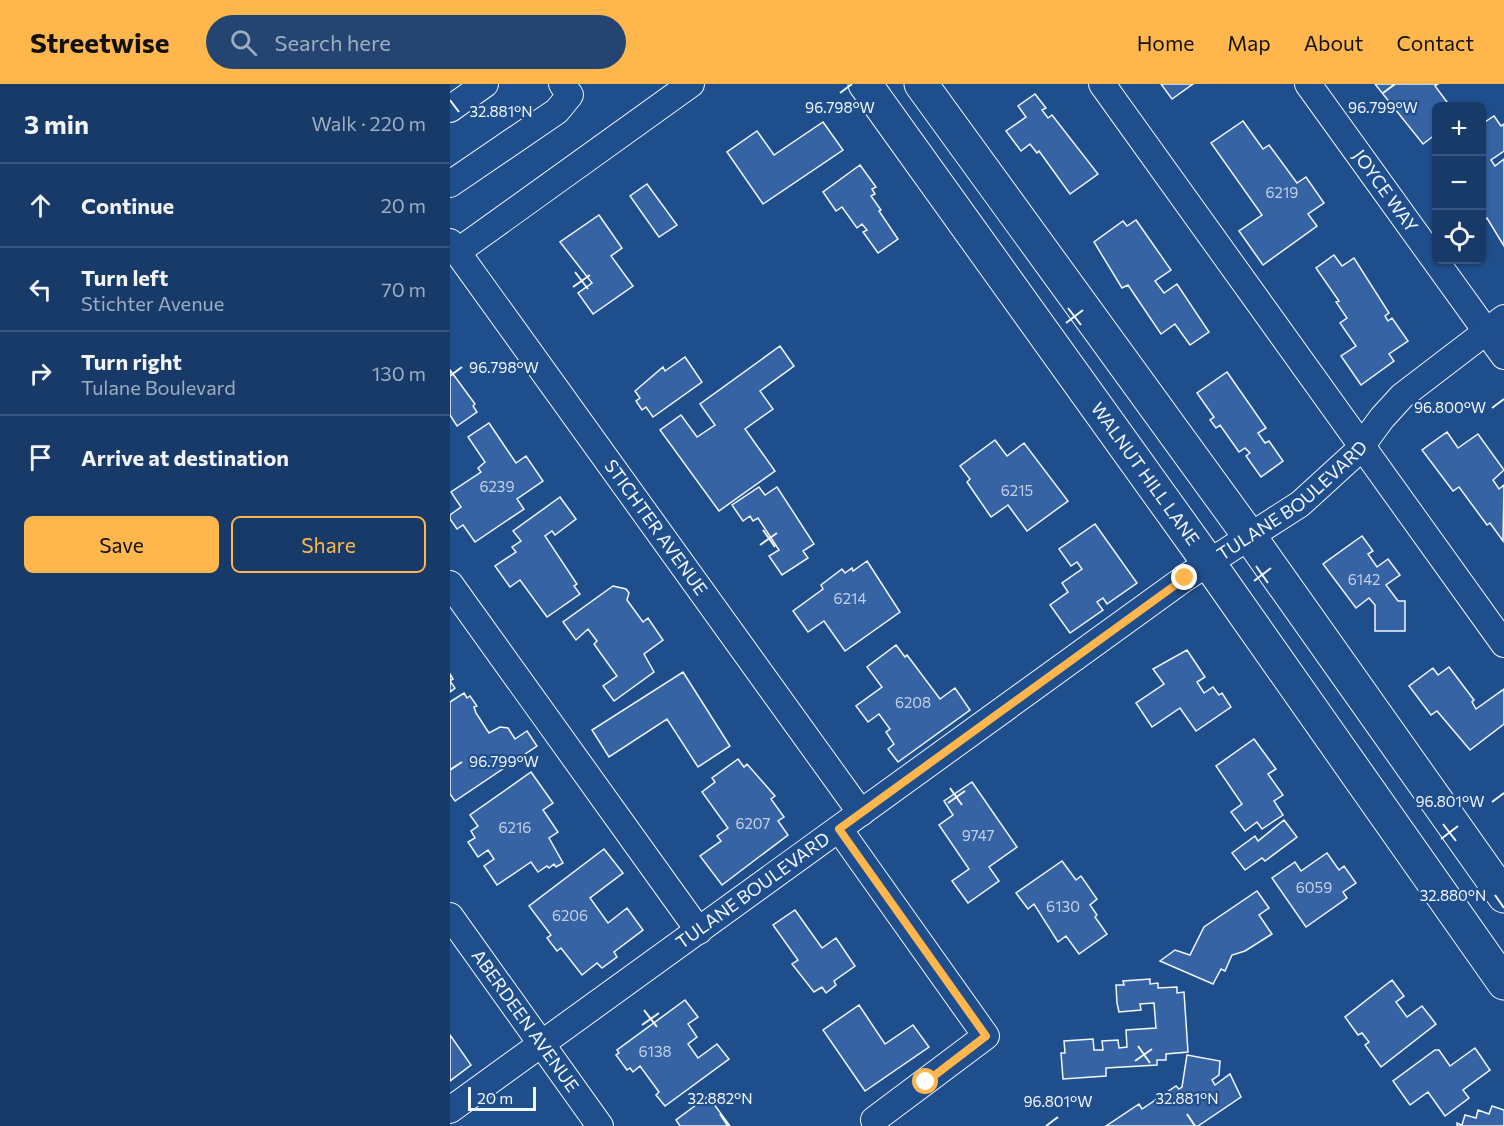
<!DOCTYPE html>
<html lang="en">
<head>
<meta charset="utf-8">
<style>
	body { margin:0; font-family:Commissioner,sans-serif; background:#244571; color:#f1f3f6 }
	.controls { position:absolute; right:18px; top:18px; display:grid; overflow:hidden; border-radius:9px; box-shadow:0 2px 4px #0004 }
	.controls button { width:54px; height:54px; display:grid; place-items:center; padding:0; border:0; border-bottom:2px solid #36547d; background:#173a69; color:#f1f3f6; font:30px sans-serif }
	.scale { position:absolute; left:18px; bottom:15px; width:68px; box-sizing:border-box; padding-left:6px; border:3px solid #f2f6ff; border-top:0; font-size:16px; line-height:21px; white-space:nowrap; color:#f2f6ff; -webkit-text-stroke:4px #1f4e8c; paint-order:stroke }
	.stop { position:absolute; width:18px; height:18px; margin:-14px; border:4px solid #ffb74d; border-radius:50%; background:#fff }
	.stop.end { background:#ffb74d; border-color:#fff; box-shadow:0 2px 6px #0008 }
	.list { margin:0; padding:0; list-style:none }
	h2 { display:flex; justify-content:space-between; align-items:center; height:78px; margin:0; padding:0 24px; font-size:26px }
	h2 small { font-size:20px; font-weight:400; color:#9eadc0 }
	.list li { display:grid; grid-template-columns:39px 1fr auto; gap:18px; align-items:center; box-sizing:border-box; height:84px; padding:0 24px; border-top:2px solid #36547d }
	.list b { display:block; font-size:22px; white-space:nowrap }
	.list p { margin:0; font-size:20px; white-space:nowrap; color:#9eadc0 }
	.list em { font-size:20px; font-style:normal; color:#9eadc0 }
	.actions { display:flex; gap:12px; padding:18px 24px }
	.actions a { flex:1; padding:14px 0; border:2px solid #ffb74d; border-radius:9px; text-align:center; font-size:21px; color:#ffb74d }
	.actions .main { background:#ffb74d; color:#111 }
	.icon { flex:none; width:33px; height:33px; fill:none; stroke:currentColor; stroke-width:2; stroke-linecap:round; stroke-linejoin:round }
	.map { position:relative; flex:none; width:1054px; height:1042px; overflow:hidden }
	header { display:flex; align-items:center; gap:36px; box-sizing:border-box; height:84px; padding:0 30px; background:#ffb74d; color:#111 }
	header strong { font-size:28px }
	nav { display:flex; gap:33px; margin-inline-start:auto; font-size:21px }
	.search { width:420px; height:54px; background:#244571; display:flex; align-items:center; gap:15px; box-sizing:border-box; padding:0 21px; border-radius:33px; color:#9eadc0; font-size:22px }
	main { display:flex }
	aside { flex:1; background:#173a69 }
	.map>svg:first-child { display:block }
	.building { fill:#3563a3; stroke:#f2f6ff; stroke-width:1.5 }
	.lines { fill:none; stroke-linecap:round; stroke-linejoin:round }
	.minor-casing { stroke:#f2f6ff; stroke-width:28 }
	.major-casing { stroke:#f2f6ff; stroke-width:35 }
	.minor { stroke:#1f4e8c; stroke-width:26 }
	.major { stroke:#1f4e8c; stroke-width:33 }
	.route { stroke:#ffb74d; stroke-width:8 }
	.ticks { fill:none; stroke:#f2f6ff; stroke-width:2 }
	.labels { text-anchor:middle; stroke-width:4.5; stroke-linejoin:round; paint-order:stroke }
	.number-label { font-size:15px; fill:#c3d1e8 }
	.street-label { font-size:18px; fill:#f2f6ff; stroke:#1f4e8c }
	.ticks-label { font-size:15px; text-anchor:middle; fill:#f2f6ff; stroke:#1f4e8c; stroke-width:4.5; stroke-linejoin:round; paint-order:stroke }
</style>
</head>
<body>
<header>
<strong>Streetwise</strong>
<div class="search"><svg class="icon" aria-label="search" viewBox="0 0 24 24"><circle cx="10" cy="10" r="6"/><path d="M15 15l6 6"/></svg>Search here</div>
<nav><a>Home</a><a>Map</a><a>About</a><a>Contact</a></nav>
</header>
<main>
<aside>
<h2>3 min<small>Walk · 220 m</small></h2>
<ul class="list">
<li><svg class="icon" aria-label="ahead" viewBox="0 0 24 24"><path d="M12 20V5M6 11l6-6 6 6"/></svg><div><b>Continue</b></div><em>20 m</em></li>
<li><svg class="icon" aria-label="left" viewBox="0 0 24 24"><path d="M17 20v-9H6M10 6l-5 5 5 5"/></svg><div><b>Turn left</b><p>Stichter Avenue</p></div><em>70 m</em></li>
<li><svg class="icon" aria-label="right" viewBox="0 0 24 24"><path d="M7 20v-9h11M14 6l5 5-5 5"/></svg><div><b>Turn right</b><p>Tulane Boulevard</p></div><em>130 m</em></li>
<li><svg class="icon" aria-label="arrive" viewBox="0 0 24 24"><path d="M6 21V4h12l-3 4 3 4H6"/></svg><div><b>Arrive at destination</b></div></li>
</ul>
<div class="actions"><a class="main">Save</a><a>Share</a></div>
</aside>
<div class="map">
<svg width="1054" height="1042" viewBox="0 0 1054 1042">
	<rect width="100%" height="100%" fill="#1f4e8c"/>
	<!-- building -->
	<path class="building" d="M711,0H743L722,15Z
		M925,0H988L985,2L1000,22H986V50L973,60Z
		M585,10L596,24L592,26L598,34L602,31L648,90L620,110L589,67L587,69L580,60L571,67L556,47L576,33L568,22Z
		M1044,32L1051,42L1054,40V67L1041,76L1045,82L1054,75V162L1037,134L1034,136L1032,132V40Z
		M793,37L813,65L819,61L847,99L856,93L874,119L858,130L867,142L813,181L789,147L812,131L761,59Z
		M373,38L393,66L313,120L277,68L307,47L324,71Z
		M410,81L426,103L422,105L425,110L421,112L431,126L429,127L448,155L428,169L413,148L417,146L412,140L407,144L392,123L386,127L373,108Z
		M197,100L227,141L209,153L180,112Z
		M149,131L172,164L161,172L183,202L143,230L128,209L142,199L110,158Z
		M686,136L721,186L705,197L714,209L727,200L759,248L740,261L725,240L711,250L678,201L672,204L644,158L673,137L677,142Z
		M884,171L892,182L904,174L939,229L935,232L938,237L942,234L958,257L939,270L944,277L911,301L891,272L906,262L890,239L897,234L886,218L889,217L866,184Z
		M330,262L344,282L310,307L323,325L295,345L325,387L269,427L210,346L231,331L247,353L265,341L250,320Z
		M235,273L252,298L203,333L196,323L192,326L186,317L190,314L185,307L213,283L215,287Z
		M0,286L25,320L23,322L27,328L7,342L0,331Z
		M777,288L816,344L808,349L815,359L819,357L833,377L811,393L796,372L800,369L795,364L789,368L770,341L766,344L760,336L764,333L747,309Z
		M39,339L66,379L76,372L93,397L67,415L74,425L25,458L13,441L7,445L0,435V431L11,423L1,408L31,388L28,384L35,378L18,353Z
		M997,348L1008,364L1028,350L1054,386L1043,396L1049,405L1054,401L1053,457L1040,439L1037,441L1009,403L1003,407L972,366Z
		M545,356L557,372L574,359L618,417L577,447L558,421L541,433L517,398L520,395L510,382Z
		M309,403L315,411L327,403L364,460L353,467L358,474L332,491L319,472L329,466L308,434L303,437L300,432L293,437L282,421Z
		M110,413L126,435L105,451L102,447L95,452L127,500L124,502L130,510L97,533L70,496L60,503L45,482L66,468L62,463L71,457L63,447Z
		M645,440L687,499L657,520L653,514L647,518L653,526L620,549L600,521L618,508L612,499L632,485L627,478L621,482L609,465Z
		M912,452L923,467L918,470L927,483L938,475L950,491L936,501L948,517H955V547H925V521L919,514L906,524L873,480Z
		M417,477L450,528L395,567L374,537L358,548L343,527L373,505L371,501L392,485L395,489L402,484L403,487Z
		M163,502L176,505L179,509L177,516L193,538L198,534L213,556L194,570L204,588L164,617L153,602L167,592L144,560L147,557L138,545L126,556L113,538Z
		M446,561L455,573L457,571L490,615L505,604L520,626L448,678L438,665L444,660L436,648L440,645L429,630L418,638L406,622L432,603L417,583Z
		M737,566L755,593L747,598L754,609L763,603L769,611L772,609L781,623L746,647L730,624L702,643L686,619L714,600L703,585Z
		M999,583L1024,616L1022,618L1026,625L1054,605V640L1020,666L987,627L981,631L959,602L983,584L988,591Z
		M233,588L280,662L248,683L217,635L159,673L142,646Z
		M0,590L3,595L0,597L5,604L0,608Z
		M14,609L17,614L20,612L27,622L24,623L26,629L39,649L50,643L58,644L65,655L77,647L87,662L5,717L0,710V618Z
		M804,655L826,685L818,690L833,711L824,717L833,731L812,745L807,738L795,747L781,728L792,720L766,682Z
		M288,675L294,683L297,680L325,712L321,715L334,733L328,737L338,751L272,801L250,772L271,757L267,752L278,744L252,708L265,698L262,694Z
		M81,688L103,719L93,726L108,748L99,754L113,779L106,783L104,780L99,784L97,782L88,788L81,778L47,801L34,782L44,775L38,766L28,773L18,758L25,754L21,747L28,742L20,731Z
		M522,698L567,763L539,783L549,797L518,819L502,797L519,785L489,741L503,731L494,717Z
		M834,736L847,753L815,777L812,774L795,786L782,769L805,752L808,757Z
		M154,765L173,789L140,814L158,839L177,824L193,846L164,868L167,873L152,884L147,879L132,891L111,864L107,867L97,854L101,851L79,822Z
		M877,769L889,786L894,782L906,799L893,808L897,814L856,843L822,794L845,778L851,787Z
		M612,777L626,796L631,792L647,815L640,821L647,831L645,833L657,850L629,870L616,852L608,858L584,820L578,825L566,809Z
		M807,807L819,824L809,831L822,850L795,867L782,871L775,887L771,885L763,900L710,877L725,866L740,871L754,843Z
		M345,826L372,864L386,854L405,882L384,897L386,901L376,909L372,903L364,908L342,880L348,876L323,841Z
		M700,895V900L708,899V904L727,903V909L734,908L738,968L716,970V976H707V981L656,984V992L613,995L611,969H615L614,957L643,955L644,966H653L652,957L668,956L669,964L677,963L676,946L706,944L704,919L690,920L691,926L669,928L667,919L666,901H674L673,897Z
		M942,896L954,912L946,918L957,933L972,922L986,940L931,983L915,961L919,958L912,949L908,951L895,933Z
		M235,916L248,933L238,940L247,953L238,960L248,974L267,960L279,975L215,1022L206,1011L209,1008L190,982L183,988L180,984L177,986L166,971L169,969L167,966Z
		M409,921L435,960L463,941L479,963L415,1007L373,946Z
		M0,951L21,981L0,997Z
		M1025,964L1040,986L1013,1006L1019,1014L995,1032L978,1008L960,1021L943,997L985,966H989L1000,982Z
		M737,971L770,977L769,991L762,996L765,1001L780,990L791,1013L748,1042H656L689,1020L692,1025L726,1002L729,1005L732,1003Z
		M258,1012L280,1042H230L226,1036Z
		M1042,1022L1054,1026V1042H1007V1039L1012,1041L1015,1031L1026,1034L1028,1026L1039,1030Z"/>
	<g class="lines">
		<!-- minor casing -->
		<g class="minor-casing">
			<g id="minor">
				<path d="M652,0L1054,560"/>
				<path id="s1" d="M858,0L1054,272"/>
				<path d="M0,25L35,0"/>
				<path d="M0,100L107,27L120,11L112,0"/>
				<path id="s2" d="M0,158L411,729"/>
				<path d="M7,168L241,0"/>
				<path d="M0,500L249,847"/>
				<path d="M389,745L536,952L424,1036"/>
				<path id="s3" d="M0,832L150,1042"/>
				<path id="s4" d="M0,1026L735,494L850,420L907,368L932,334L952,312L1054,234"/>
			</g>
		</g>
		<!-- major casing -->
		<g class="major-casing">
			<g id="major">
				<path id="s5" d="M415,0L758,478L1054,899"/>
				<path d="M471,0L800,453L1054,812"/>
			</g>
		</g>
		<!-- minor -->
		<use href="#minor" class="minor"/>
		<!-- major -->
		<use href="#major" class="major"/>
	</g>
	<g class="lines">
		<!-- route -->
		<path class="route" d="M476,998L536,952L389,745L735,494"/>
	</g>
	<!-- ticks -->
	<path class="ticks" d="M390,9L402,0M933,9L945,0M0,16L9,28M125,188L138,205M123,203L140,191M618,224L631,241M616,239L633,226M0,292L12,283M1042,324L1054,315M313,446L325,463M310,461L327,449M806,482L818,499M804,497L821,484M0,686L12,678M500,704L512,721M1042,718L1054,709M498,719L515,707M993,740L1006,757M991,755L1008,742M1045,811L1054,824M194,926L207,943M192,941L209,929M688,962L700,979M685,977L702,965M270,1030L278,1042M737,1030L745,1042M596,1042L608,1033"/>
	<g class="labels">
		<!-- number labels -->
		<g class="number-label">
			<text x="832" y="114">6219</text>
			<text x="47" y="408">6239</text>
			<text x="567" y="412">6215</text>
			<text x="914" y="501">6142</text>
			<text x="400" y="520">6214</text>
			<text x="463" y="624">6208</text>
			<text x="303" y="745">6207</text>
			<text x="65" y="749">6216</text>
			<text x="528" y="757">9747</text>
			<text x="864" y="809">6059</text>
			<text x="613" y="828">6130</text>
			<text x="120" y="837">6206</text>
			<text x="205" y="973">6138</text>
		</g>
		<!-- street labels -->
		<g class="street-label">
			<text dy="6" stroke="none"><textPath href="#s1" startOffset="132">JOYCE WAY</textPath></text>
			<text dy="6" stroke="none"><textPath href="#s5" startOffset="480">WALNUT HILL LANE</textPath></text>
			<text dy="6" stroke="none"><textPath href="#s4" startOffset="1040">TULANE BOULEVARD</textPath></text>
			<text dy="6" stroke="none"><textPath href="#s2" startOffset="352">STICHTER AVENUE</textPath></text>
			<text dy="6" stroke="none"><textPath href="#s4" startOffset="374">TULANE BOULEVARD</textPath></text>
			<text dy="6" stroke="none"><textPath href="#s3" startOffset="129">ABERDEEN AVENUE</textPath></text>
		</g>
	</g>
	<g class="ticks-label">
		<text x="390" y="29">96.798°W</text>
		<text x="933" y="29">96.799°W</text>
		<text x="51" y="33">32.881°N</text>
		<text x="54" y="289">96.798°W</text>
		<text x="1000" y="329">96.800°W</text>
		<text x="54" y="683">96.799°W</text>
		<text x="1000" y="723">96.801°W</text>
		<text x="1003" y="817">32.880°N</text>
		<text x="270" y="1020">32.882°N</text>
		<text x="737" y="1020">32.881°N</text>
		<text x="608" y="1023">96.801°W</text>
	</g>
</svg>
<div class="controls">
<button>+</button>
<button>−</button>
<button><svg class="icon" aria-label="locate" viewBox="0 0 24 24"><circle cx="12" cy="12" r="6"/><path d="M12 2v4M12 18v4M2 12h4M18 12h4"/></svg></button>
</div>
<div class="scale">20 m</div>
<div class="stop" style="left:476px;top:998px"></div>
<div class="stop end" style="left:735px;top:494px"></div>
</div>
</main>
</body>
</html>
